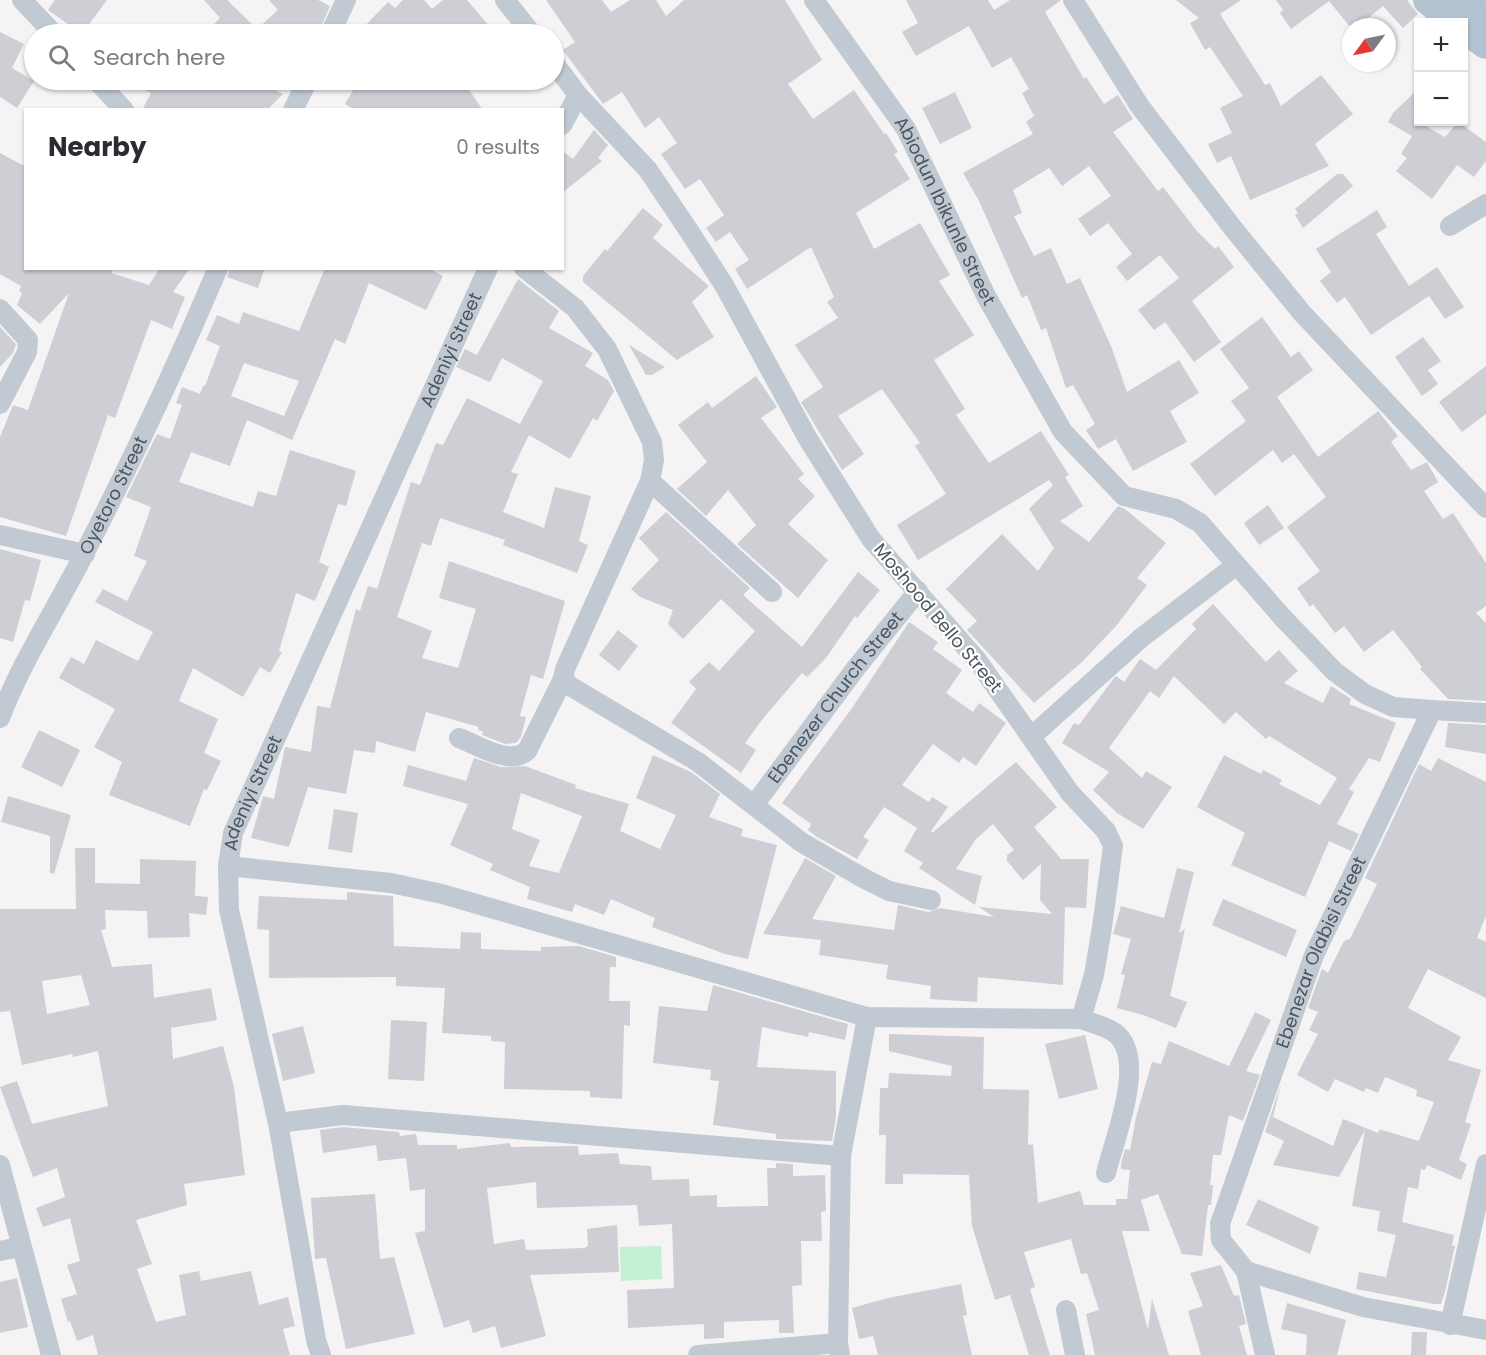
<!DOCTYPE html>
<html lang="en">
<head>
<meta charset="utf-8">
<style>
	body { margin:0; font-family:Poppins,sans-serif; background:#f2f2f3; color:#2b2b33 }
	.controls { position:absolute; right:18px; top:18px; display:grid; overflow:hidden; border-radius:0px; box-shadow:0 2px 4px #0004 }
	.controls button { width:54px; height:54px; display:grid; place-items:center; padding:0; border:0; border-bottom:2px solid #e1e1e2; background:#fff; color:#2b2b33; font:30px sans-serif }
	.compass { position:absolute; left:1342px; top:18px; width:54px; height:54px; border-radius:50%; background:#fff; box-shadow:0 2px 4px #0004; rotate:237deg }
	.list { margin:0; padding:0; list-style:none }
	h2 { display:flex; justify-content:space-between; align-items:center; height:78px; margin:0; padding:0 24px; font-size:26px }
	h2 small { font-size:20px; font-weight:400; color:#7c7c81 }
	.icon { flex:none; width:33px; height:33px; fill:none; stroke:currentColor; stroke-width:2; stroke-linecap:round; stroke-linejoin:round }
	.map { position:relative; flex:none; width:1486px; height:1355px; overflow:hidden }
	.search { position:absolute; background:#fff; box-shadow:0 2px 4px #0004; left:24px; top:24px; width:540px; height:66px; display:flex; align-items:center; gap:15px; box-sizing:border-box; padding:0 21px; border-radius:33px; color:#7c7c81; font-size:22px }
	.panel { position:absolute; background:#fff; box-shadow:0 2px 4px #0004; left:24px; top:108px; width:540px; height:162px; border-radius:0px }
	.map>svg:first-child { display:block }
	.green { fill:#c3f1d5 }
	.building { fill:#cdcfd5; fill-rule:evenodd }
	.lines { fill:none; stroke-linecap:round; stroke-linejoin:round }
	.street { stroke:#c1cad2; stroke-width:20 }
	.primary { stroke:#b3c2d1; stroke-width:30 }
	.labels { text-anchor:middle; stroke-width:4.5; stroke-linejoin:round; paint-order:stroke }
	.street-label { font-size:18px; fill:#4a5661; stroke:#fff }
</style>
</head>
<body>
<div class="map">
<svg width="1486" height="1355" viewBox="0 0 1486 1355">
	<rect width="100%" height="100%" fill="#f5f3f3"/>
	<!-- green -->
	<path class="green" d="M661,1246L662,1279L621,1281L620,1247Z"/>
	<!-- building -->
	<path class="building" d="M55,0H107L82,34L48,10Z
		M204,0H227L257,29L278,10L269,0H318L330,6L318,34H222L213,25L220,18Z
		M403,0H424L432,9L443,0H467L496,34H357L388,2L395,8Z
		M546,0H602L611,12L630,0H656L666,16L684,0H785L822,60L788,84L813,119L854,90L884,134L886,133L898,152L894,154L910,179L856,213L874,249L920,223L950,275L939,281L974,335L934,360L965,409L956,415L989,463L1041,431L1069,475L1065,477L1083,506L1060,521L1089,542L1118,506L1125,509L1166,543L1137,578L1147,585L1117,625L1082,662L1034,703L967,630L977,621L946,589L1002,534L1038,571L1054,548L1029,509L1053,485L1049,480L918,560L897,525L946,494L915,446L920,443L882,389L838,416L864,454L842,470L801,402L823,387L795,345L838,318L827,302L834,297L811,247L747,289L735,269L749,260L730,232L716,242L706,228L724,215L700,179L685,189L661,154L677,143L659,117L645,128L622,92L603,104L563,50L575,42Z
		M906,0H988L994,10L1010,0H1061L1045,12L1084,79L1086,77L1104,104L1118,95L1133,119L1113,132L1158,191L1163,187L1196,230L1215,249L1218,246L1234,267L1192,301L1221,342L1194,362L1165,322L1154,330L1138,310L1179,278L1160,255L1127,281L1116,267L1132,254L1108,223L1090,236L1078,219L1111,196L1089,166L1062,186L1049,168L1013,190L1022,213L1014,216L1034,256L1051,248L1067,284L1080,278L1111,346L1127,392L1179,360L1199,393L1170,411L1187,442L1133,471L1116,439L1098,449L1086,430L1095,424L1073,385L1066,388L1046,328L1041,330L1027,295L1022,298L979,201L963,173L1033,134L1026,122L1034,116L1022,93L1029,89L1011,57L992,68L969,26L916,56L902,32L918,23Z
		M1176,0H1241L1220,14L1265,85L1270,83L1281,106L1321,75L1353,114L1315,144L1329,166L1250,200L1231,156L1217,163L1208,144L1232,133L1220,108L1243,96L1210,47L1205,50L1190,23L1199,18Z
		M1276,0H1407L1418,14L1403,28L1383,6L1357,27L1351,28L1329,1L1291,29L1280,13L1283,10Z
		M0,32L24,44L12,68L34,81L17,108L0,97Z
		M124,80H254L283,94L267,110H142L151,93Z
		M359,80H462L483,110H355L345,104Z
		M1419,88V122L1445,137L1458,122L1486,142V161L1474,177L1457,165L1432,199L1396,171L1407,158L1401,154L1412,136L1388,122L1393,113Z
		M955,92L972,128L940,144L922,108Z
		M594,130L608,145L598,158L602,161L562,193V151L573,159Z
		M0,153L26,167V268H114L111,273L149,285L160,268H190L173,292L185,297L172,329L151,320L115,418L108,415L66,536L0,517V437L13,405L28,410L69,293L40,324L17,305L22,293L19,291L21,286L0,274Z
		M1337,174H1343L1353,186L1303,228L1295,215L1298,213L1295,209Z
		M643,208L663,225L653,238L709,286L692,302L714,337L677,360L583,282V276L605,249L607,251Z
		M1377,210L1387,227L1376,234L1409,286L1437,267L1464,307L1445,319L1429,296L1371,335L1345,297L1337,303L1320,281L1331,272L1316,249Z
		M230,268H265L258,288L227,277Z
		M325,268H428L443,276L426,310L369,283L345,344L335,339L292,440L247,420L230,466L191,452L179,482L253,507L258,491L276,496L290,450L356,471L346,506L338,504L319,562L329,567L315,601L296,593L279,651L282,652L270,673L260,667L243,697L193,668L179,701L218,719L204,753L221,761L207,790L204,789L190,826L109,795L122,762L94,747L115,709L59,678L71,657L84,664L96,640L138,661L153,632L95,602L103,589L127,601L147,561L134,556L151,507L126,497L157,434L170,439L182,405L176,403L182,387L200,394L203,386H205L220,346L206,340L217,315L239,324L243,312L299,331ZM244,363L299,381L284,416L231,396Z
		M518,279L559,311L549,328L593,353L585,366L608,380L614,391L597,421L593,418L570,459L529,435L511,472L518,474L503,512L544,528L555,487L591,496L579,541L588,545L577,573L503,545L505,540L440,518L431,546L422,543L397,617L432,631L422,658L458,668L476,609L439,598L449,561L565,601L543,679L531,675L520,716L526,717L521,737L516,743L505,744L482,735L483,732L478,730L479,727L426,712L415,752L376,741L375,753L354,750L346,794L308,787L289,847L251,838L263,796L274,799L285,747L311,752L317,706L330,708L356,609L360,611L368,586L377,589L411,482L420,485L436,443L443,445L467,398L520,424L543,381L502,358L490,382L456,367L465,349L477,355Z
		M1262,317L1291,357L1299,351L1313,370L1277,397L1318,457L1378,411L1398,436L1391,442L1411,470L1427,462L1438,482L1424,491L1443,519L1453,513L1486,563V606L1476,613L1486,623V701L1448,699L1420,669L1422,667L1393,630L1364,652L1344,626L1335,633L1313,604L1310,607L1297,588L1320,571L1287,527L1326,497L1294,454L1282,463L1273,450L1215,496L1190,464L1246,421L1231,401L1249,388L1220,349Z
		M0,327L16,344L13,353L0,367Z
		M1423,337L1441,361L1428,370L1438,384L1422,396L1395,357Z
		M629,345L665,367L652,375H646Z
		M1486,366V414L1462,432L1439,402Z
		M756,376L777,407L761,418L804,474L798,479L815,496L788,524L828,560L798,598L737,544L756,525L728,490L706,516L677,489L707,462L678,425L708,402L712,408Z
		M1268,505L1284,528L1259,545L1244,523Z
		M666,512L750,588L743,595L802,647L858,572L880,590L857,618L855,616L826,658L807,677L802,673L765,716L745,743L756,750L741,773L671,723L696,689L689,682L709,662L719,671L755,631L721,599L683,639L668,624L673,610L640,597L631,589L659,560L639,538Z
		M0,549L41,560L30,601L25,600L13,642L0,638Z
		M1213,604L1266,662L1279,650L1298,671L1284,683L1323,703L1331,686L1351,699L1349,704L1396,723L1380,762L1369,758L1349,789L1354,792L1337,824L1359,834L1351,851L1329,841L1305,897L1231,865L1245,833L1197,807L1224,755L1261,774L1263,770L1282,780L1279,784L1320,805L1337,778L1269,736L1266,739L1236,712L1224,724L1174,676L1159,698L1150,691L1109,748L1142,778L1146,771L1172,787L1143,829L1117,813L1093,790L1109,772L1062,743L1074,723L1079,725L1114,678L1116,676L1124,682L1140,659L1156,670L1196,629L1192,624Z
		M909,622L938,642L933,649L962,670L946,693L973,712L979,703L1006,723L976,766L963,757L959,763L933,744L902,785L929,802L932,797L948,807L931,831L932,833L1016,762L1057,807L1034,827L1061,859H1089L1086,908L1065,907L1063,985L978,977L977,1002L930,999L931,986L886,979L888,965L819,955L821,940L763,934L805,858L836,876L812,919L894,930L898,905L928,912L940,908L994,917L979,907L1052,914L1040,900L1041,864L1023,880L1007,861V855L1014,850L993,824L976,839L956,869L982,876L975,905L919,868L923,863L904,851L917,828L884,807L863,837L869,840L857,859L817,837L808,830L811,824L782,803L852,708Z
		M618,630L638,646L619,671L599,655Z
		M1448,723L1486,725V754L1445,747Z
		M39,730L80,750L62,787L21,767Z
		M653,755L691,772L720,794L709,817L743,829L741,836L777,845L748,959L725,954L652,927L655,918L611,899L604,915L575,904L572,912L527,899L530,887L490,870L493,864L450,845L468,804L403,786L408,765L466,781L474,758L501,767L525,766L576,785L575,788L629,804L620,831L660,849L676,815L636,798ZM521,793L582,816L559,873L529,866L540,840L512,829Z
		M1438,758L1486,782V916L1477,938L1486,942V998L1428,969L1408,1008L1461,1037L1448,1060L1481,1070L1465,1122L1471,1124L1459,1160L1467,1164L1461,1180L1427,1165L1425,1170L1421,1169L1418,1189L1408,1187L1402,1222L1454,1235L1452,1246H1455L1445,1292L1441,1304H1434L1356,1289L1359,1272L1386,1277L1396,1235L1377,1231L1380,1211L1352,1206L1365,1130L1339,1177L1273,1165L1284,1141L1265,1132L1281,1084L1273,1117L1333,1146L1343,1119L1378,1133L1379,1130H1382L1419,1141L1434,1102L1416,1096L1417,1090L1385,1077L1378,1093L1366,1088L1364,1092L1335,1079L1328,1092L1297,1075L1318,1034L1309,1030L1318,1012L1308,1008L1322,969L1328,973L1344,941L1350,939L1377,884L1365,878L1419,764L1431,771Z
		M8,796L71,815L54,874L50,873V836L1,822Z
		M334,809L358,813L352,853L328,849Z
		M75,848H95V883L140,884V859L196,861L195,896L208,897L206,915L189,913L190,937L148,938L147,911L105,910L106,929L101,930L112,967L152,964L154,998L211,988L217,1020L171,1028L173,1059L223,1046L234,1087L245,1175L184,1184L187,1205L136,1220L152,1264L137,1269L156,1322L186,1315L179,1275L199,1271L201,1281L251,1271L259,1305L288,1297L295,1326L283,1329L290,1355H98L93,1335L77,1341L70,1321L68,1322L61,1299L77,1294L67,1265L80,1261L70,1218L43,1227L36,1208L65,1197L57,1168L33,1177L0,1087L17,1081L32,1124L108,1106L98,1051L73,1057L72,1054L22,1065L10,1011L0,1012V909H76ZM81,975L90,1005L47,1014L42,981Z
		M1177,868L1194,872L1179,933L1185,929L1170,996L1187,1002L1176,1028L1143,1015L1117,1008L1125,975L1121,974L1131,939L1113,934L1121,906L1164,918Z
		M347,892L393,896L394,946L460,949L461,932L481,933V949L541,951V947L579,946L616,957V967H610L609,1001H630V1026L624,1025L622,1099L590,1097V1091L504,1089L505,1042L491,1041V1036L442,1033L445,988L396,986V977L269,978V930L257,929L259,896L347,900Z
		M1223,899L1297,930L1286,957L1212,925Z
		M713,985L848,1024L845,1040L809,1032L808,1037L762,1027L757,1067L836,1071V1117L832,1141L776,1139V1134L713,1125L719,1081L710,1080L711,1070L653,1063L659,1006L707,1011Z
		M1255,1012L1271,1020L1246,1071L1260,1075L1243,1121L1229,1115L1221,1155H1213L1210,1185H1213L1211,1205H1208L1202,1256L1182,1254L1158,1194L1141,1200L1150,1231H1122L1148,1330L1152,1299L1169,1355H1095L1086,1314L1099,1310L1087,1273L1081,1274L1071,1239L1024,1252L1035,1287L1030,1289L1050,1355H1029L1010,1295L995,1300L972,1226L969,1175L903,1174V1184H885L886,1135H879L880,1088H888L889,1073L951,1076L952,1066L889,1051V1034L984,1037L983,1089L1029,1090L1028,1145L1033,1144L1038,1203L1080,1191L1084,1205H1116V1199H1127L1130,1170L1121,1169V1163L1125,1149L1130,1150L1136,1117L1152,1062L1161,1064L1169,1041L1229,1066Z
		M391,1020L427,1022L424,1081L388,1079Z
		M303,1026L315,1073L283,1081L272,1034Z
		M1085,1035L1098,1089L1059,1099L1045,1044Z
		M343,1127L399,1132L400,1136L416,1134L418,1145H457V1149L510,1143L511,1147L578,1146L579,1155L618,1153L620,1164L651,1166L652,1180L689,1179L690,1196L717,1195V1207L768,1206L767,1168H776V1163L793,1164V1176L825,1175L826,1211L821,1212L822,1241H801L802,1285L792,1286L794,1333H779V1320L724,1322V1338L704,1339V1324L628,1328L627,1290L674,1288L672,1224L639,1226L637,1205L537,1208L536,1182L487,1188L494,1244L524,1239L526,1250L584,1248L588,1246L587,1229L617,1225L619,1272L530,1275L546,1336L501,1348L495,1326L473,1333L469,1320L444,1328L415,1233L425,1231V1189L410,1191L406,1158L378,1161L376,1145L323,1153L320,1130Z
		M375,1194L380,1259L394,1257L415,1334L346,1349L326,1258L315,1259L311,1198Z
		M1258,1199L1319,1227L1310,1254L1246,1225Z
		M1221,1265L1234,1296L1239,1295L1246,1324L1239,1326L1247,1355H1201L1188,1311L1203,1306L1190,1273Z
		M17,1278L28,1327L0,1333V1282Z
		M961,1284L967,1315L963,1316L972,1355H878L873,1336L859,1339L852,1308L888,1298Z
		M1287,1303L1346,1320L1337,1355H1306L1307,1335L1281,1329Z
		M1412,1332H1427L1426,1355H1411Z"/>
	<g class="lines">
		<!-- street -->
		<g class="street">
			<path d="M22,0L54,34"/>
			<path d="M505,0L532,34"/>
			<path id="s1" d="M814,0L906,129L986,296L1063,432L1124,496L1176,509L1200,523L1283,618L1335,672L1365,694L1393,707L1432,710"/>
			<path d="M1073,0L1139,105L1232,227L1302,313L1486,508"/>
			<path d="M330,34L346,0"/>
			<path d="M96,80L124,110"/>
			<path d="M293,110L308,80"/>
			<path d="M562,125L578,95"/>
			<path d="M1450,226L1486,204"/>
			<path d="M524,268L575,308L607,349L652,442L654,460L650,481L565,669L563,679L570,686L698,762L801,842L863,878L889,891L931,900"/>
			<path d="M0,309L28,340L27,352L0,404"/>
			<path d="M650,481L772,592"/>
			<path d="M0,535L85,554"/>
			<path id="s2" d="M0,718C22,660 57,608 85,552C133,459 177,365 218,268"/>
			<path d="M1031,737L1141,638L1235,566"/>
			<path d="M459,738C478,745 509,766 527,751L563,679"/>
			<path id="s3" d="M754,805L856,668L918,591"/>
			<path d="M228,866L391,883L442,894L867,1017L1081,1019L1094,975L1102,927L1113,846L1106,831L1070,793L977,660L871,539L808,439L724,285L689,231L648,170L578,95L554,63"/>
			<path d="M1081,1019C1091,1023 1106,1026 1115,1033C1148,1058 1114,1140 1106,1173"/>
			<path d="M278,1123L343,1115L841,1156"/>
			<path d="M0,1165L51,1355"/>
			<path d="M0,1251L20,1247"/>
			<path d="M1246,1271L1363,1307L1486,1330"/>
			<path d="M1066,1310L1075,1355"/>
			<path d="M1450,1325L1486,1164"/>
			<path id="s4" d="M321,1355L316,1340L278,1123L229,910L228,866L233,833L488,268"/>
			<path d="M698,1355L838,1343"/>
			<path d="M840,1355L838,1343L841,1156L867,1017"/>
			<path id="s5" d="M1265,1355L1246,1271L1221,1240L1220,1224L1314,955L1432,710L1486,713"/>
		</g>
		<!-- primary -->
		<path class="primary" d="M1428,0L1457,22
			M1461,0L1486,20
			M1464,28L1486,44"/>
	</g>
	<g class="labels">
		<!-- street labels -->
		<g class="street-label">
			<text dy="6" stroke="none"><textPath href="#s1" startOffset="249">Abiodun Ibikunle Street</textPath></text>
			<text dy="6" stroke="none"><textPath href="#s4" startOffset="1062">Adeniyi Street</textPath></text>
			<text dy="6" stroke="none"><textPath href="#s2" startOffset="250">Oyetoro Street</textPath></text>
			<text transform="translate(938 618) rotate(50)" y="6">Moshood Bello Street</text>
			<text dy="6" stroke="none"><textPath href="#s3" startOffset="135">Ebenezer Church Street</textPath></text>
			<text dy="6" stroke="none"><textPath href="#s4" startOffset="576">Adeniyi Street</textPath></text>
			<text dy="6" stroke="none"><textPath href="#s5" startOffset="432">Ebenezar Olabisi Street</textPath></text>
		</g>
	</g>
</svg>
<div class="controls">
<button>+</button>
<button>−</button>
</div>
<svg class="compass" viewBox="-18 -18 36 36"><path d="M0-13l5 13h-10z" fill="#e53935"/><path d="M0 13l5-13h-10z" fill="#7c7c81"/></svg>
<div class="search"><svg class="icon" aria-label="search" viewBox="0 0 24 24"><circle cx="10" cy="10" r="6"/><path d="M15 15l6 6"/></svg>Search here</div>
<section class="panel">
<h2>Nearby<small>0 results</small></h2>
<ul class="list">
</ul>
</section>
</div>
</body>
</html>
